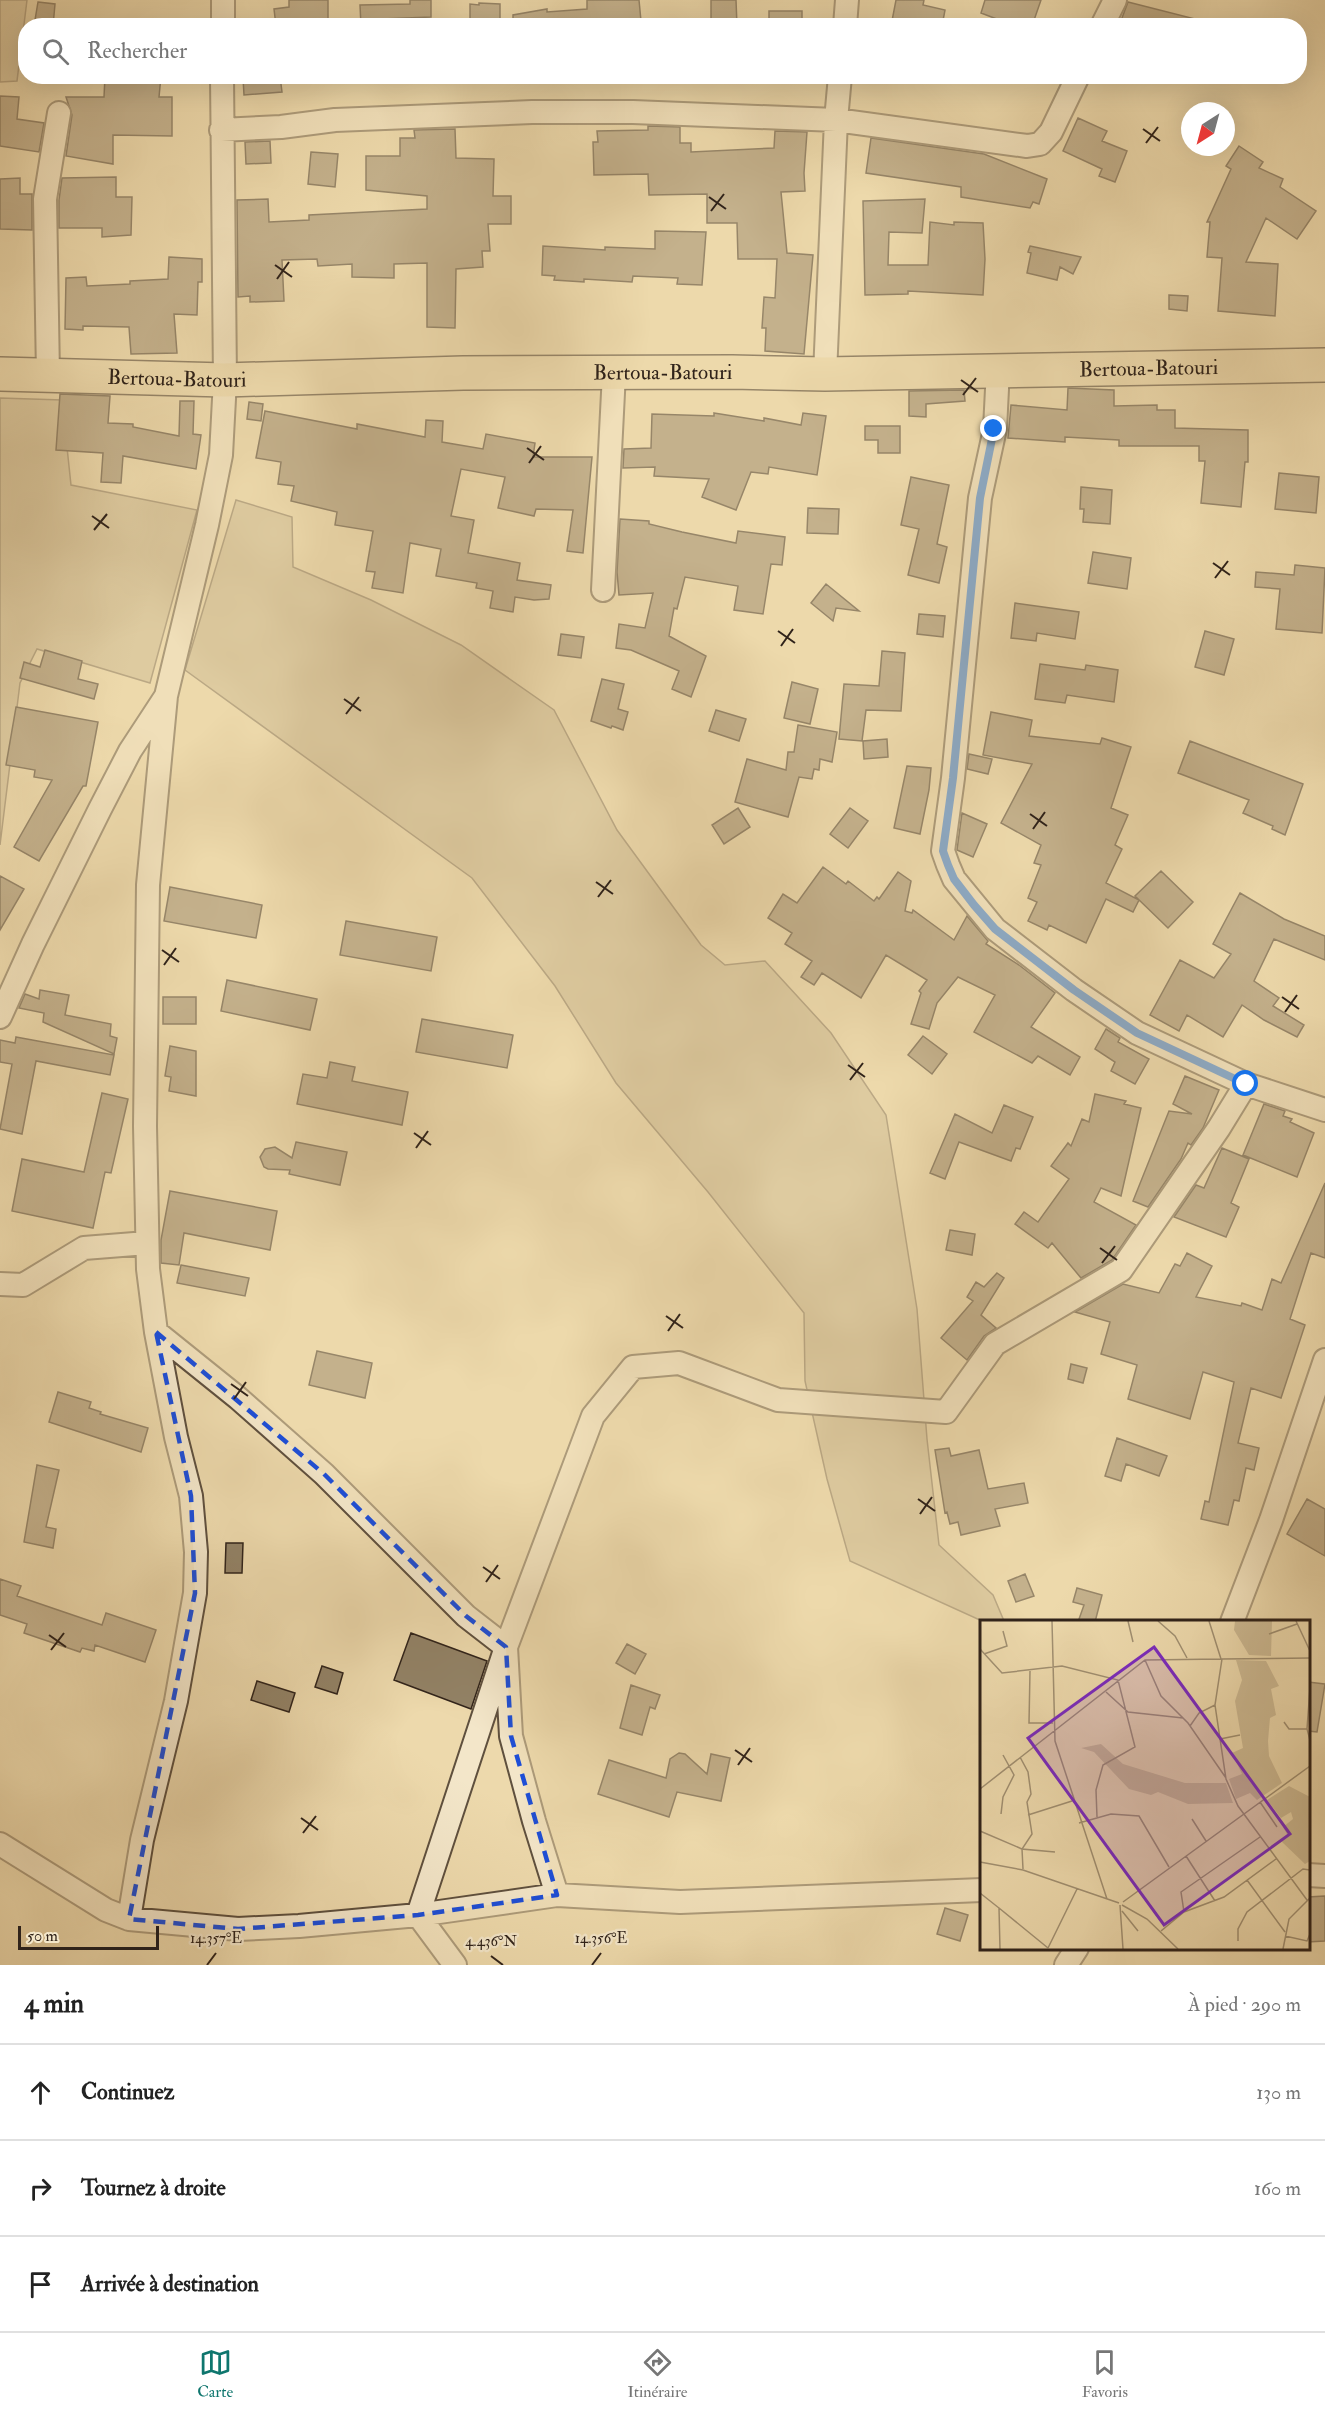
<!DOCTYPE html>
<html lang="fr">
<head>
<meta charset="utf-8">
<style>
	body { margin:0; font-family:"IM FELL Double Pica",serif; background:#f6f6f6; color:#222 }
	.compass { position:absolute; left:1181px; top:102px; width:54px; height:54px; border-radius:50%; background:#fff; box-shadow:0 6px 24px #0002; rotate:216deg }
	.scale { position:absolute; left:18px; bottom:15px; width:141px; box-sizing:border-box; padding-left:6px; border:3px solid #30231a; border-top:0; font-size:16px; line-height:21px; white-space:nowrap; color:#30231a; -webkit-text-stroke:4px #f3e6c9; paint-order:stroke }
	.stop { position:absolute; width:18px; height:18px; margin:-14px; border:4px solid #1a73e8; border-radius:50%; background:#fff }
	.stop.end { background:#1a73e8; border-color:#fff; box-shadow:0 2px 6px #0008 }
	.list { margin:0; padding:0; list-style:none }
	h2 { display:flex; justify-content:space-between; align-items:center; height:78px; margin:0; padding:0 24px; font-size:26px }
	h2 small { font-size:20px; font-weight:400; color:#767676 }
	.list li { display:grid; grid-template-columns:39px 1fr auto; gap:18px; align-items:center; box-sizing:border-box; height:96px; padding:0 24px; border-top:2px solid #e0e0e0 }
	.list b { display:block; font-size:22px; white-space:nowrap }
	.list em { font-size:20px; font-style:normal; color:#767676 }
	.icon { flex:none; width:33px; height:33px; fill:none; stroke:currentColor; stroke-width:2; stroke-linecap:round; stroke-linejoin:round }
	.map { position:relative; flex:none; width:1325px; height:1965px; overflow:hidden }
	.search { position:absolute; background:#fff; box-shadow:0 6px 24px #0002; left:18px; right:18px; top:18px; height:66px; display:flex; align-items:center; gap:15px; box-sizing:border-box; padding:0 21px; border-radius:24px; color:#767676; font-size:22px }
	.sheet { height:366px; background:#fff }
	nav { display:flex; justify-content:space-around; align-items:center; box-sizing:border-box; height:84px; border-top:2px solid #e0e0e0; background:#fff; font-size:16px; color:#767676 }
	nav a { display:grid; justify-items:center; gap:3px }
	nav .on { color:#0f766e }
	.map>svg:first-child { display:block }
	.green { fill:#cdba93; stroke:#7e6e56; stroke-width:1.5 }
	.building { fill:#928266; stroke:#30231a; stroke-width:1.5 }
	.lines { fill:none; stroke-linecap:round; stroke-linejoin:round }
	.minor-casing { stroke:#5f503e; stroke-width:26 }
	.highway-casing { stroke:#30231a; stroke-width:36 }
	.minor { stroke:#f3e6c9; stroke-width:22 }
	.highway { stroke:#edd9ac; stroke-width:33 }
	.route { stroke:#1a73e8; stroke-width:8 }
	.marked { fill:none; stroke:#1d4ed8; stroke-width:4.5; stroke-dasharray:12 8; stroke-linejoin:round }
	.ticks { fill:none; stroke:#30231a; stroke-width:2 }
	.labels { text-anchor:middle; stroke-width:4.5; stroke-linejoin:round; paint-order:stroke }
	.street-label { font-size:21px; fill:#30231a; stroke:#f3e6c9 }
	.inset-road { fill:none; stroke:#a19072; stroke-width:1.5 }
	.view { fill:#7b2cbf; fill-opacity:0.15; stroke:#7b2cbf; stroke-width:3 }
	.inset-edge { fill:none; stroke:#30231a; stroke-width:3 }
	.ticks-label { font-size:15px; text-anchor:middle; fill:#30231a; stroke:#f3e6c9; stroke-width:4.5; stroke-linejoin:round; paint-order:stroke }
</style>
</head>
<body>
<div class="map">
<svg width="1325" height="1965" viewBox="0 0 1325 1965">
	<rect width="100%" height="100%" fill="#edd9ac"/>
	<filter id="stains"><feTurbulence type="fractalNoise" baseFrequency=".00333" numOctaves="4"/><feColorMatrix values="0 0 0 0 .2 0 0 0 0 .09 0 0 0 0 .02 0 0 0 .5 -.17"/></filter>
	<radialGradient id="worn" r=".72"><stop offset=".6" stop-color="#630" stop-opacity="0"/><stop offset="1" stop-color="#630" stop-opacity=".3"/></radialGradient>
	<!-- green -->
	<path class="green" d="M0,0H27L17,81L0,82Z
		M0,398L62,400L71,485L197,510L150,683L37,649L20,683L0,845Z
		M236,500L292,517L293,567L371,600L461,645L554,710L617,830L701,945L725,965L765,961L831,1033L886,1115L917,1309L927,1439L939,1545L993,1595L1004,1621H982L850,1561L827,1479L805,1381L804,1313L708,1192L616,1083L555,986L472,878L185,670Z"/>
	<!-- building -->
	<path class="building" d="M289,0H328V26H276L274,9L289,7Z
		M410,0H431V17L382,19L383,26H361L360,5L410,4Z
		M587,0H639L641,21L578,26H513V15L547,9V12L587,9Z
		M711,0H736L737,26H711Z
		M896,0H924L923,5L945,10L942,26L919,21L918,26H891Z
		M985,0H1041L1032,26H1015L981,13Z
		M38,2L55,4L53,26H34Z
		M1128,2L1199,20L1198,26H1119Z
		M479,3L500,4V26H470V4L479,5Z
		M769,11H802V26H769Z
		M105,76H161L159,97H172V136L113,135V164L66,156L72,115L66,97H104Z
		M260,76H280L282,92L244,95L243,78Z
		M0,96L19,97L17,119L44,123L39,152L0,146Z
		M1078,118L1107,131L1102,141L1127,151L1115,182L1099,176L1102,169L1063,151Z
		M648,126L680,127V143H691V152L774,148L775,131L807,132L804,173L805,191L781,192L787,253L813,255L804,354L765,351L766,328H762L764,297L775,298L777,259H738L737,223H707V194L649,195L648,174L594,175L593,142H598L597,131L648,130Z
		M455,129L456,158L494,159L493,196H511V224H488L490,251H482L483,267L456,269L455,328L427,327V263L394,264V278L352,277V264L318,266L317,259L282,260L284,301L250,302V296L238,297L237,200L268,199L269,222L309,220V215L427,209V196L366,190V156H400V138H415L414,130Z
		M871,138L984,154L1047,179L1039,204L1033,202L1030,208L961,197V187L866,173Z
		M270,141L271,163L246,164L245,142Z
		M1239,146L1263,162L1259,168L1283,179L1280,187L1316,211L1297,239L1266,218L1246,262L1278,264L1275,316L1218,311L1222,258L1207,257L1210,222H1207L1231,169L1226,166Z
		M311,152L338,154L335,187L308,184Z
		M116,177V197H132L131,235L102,237V228H59V200L62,178Z
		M20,178V194H32V230L0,229V179Z
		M925,199L922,233L889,232L888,265H928L930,222L954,225V222L983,223L985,259L983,295L908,291V294L865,295L863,201Z
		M655,231L706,232L702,285L677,284L678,278L633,276L632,282L584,279V282L554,280L555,276L542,275L543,246L605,250V247L655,249Z
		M1030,246L1081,257L1073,274L1060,267L1057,280L1027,273L1031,253L1028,252Z
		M169,257L202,259V282H198L197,315L174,314L177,353L131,354L129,327L83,326V330L65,329L66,278L86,277L87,286L130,284V281L168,279Z
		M1169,295L1188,296L1187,311L1169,309Z
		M1068,388L1114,390V406L1157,405V410H1175V428L1248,430V462H1245L1241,507L1201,503L1205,461H1199V446H1119V440L1065,437V442L1008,438L1011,405L1067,410Z
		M964,390L965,401L926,404V417L909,416V391Z
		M60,394L110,396L108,423L133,424V427L179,436L180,401H194L193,434L201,435L196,469L123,456L121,483L101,482L103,453L56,450Z
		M249,402L263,404L261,421L247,419Z
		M265,411L357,429V424L425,437L426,420L443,421L442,442L483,449L486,434L535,443L533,457H592L583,553L567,551L573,510L536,509L534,516L498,508L505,477L461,469L451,516L474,520L468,553L520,563L517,580L551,585L549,599L534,600L515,597L513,612L490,608L493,591L476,588L477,583L436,576L441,549L410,543L403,593L372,588L375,572L366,571L373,531L335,525L337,512L291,501L294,486L278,484L281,462L256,458Z
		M714,413L764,421V418L801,425L803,413L826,416L817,475L769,467L768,474L751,472L736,510L702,497L709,479L654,476L655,467L623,468L624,449L651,448L652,414L714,416Z
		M865,426H900V453H878V440H865Z
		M1279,473L1319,477L1316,513L1275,509Z
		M911,477L949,485L937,544L947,547L939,583L908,575L919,529L901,525Z
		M1081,487L1112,490L1110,524L1083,522L1084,509H1080Z
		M808,508L839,509L838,534L807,533Z
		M620,519L649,521V524L682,532L736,543L738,531L785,537L782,565L771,564L763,614L734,610L738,586L685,577L677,609L674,608L669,636L706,656L691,697L672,689L679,671L631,650L616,648L619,624L645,628L653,593L619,595L617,572Z
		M1093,552L1131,558L1127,589L1088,583Z
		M1295,565L1325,568L1322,633L1276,629L1280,589L1255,587L1256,572L1294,575Z
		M826,584L859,611L836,608L833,621L811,603Z
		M1015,603L1079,612L1075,639L1037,633L1036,641L1011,638Z
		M919,614L945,616L943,637L917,634Z
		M1205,631L1234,639L1224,675L1195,667Z
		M561,634L584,637L581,658L558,655Z
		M45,650L82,661L78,679L98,684L94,699L20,678L24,662L40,667Z
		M882,651L905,653L901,711L866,710L862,741L839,739L844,684L879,686Z
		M1040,664L1085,670L1086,665L1118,670L1114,702L1067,695L1065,703L1035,699Z
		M602,679L624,684L618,709L628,712L623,730L612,726L611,728L591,721Z
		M792,682L818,689L810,724L784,718Z
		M16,707L98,722L86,786H83L39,861L14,847L52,780L34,777L35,770L6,765Z
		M716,710L746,719L739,741L709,731Z
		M991,712L1032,720L1029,736L1100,744L1102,738L1131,747L1111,808L1128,815L1115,845L1122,849L1106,883L1139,900L1133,912L1106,899L1086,943L1049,925L1047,930L1028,921L1037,902L1028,898L1041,865L1034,863L1041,845L1001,823L1032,764L983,755Z
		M798,725L837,732L832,762L820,759L819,770L814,769L812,779L799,777L788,817L735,802L747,759L786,770L788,752H794Z
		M887,739L888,757L864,759L863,741Z
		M1190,741L1303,784L1285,835L1272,829L1273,826L1243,813L1249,800L1178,773Z
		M969,754L992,759L988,774L967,769Z
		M907,766L931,768L929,790L920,834L894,828Z
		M738,808L750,827L724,844L712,825Z
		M850,808L868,821L848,848L830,834Z
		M962,813L987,824L973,857L957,850Z
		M823,867L846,884L848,881L874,901L877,897L879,899L898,872L911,881L905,911L912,913L913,910L954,940L967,916L988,941L986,944L1019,965L1055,993L1031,1027L1080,1057L1070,1075L1038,1056L1032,1063L974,1032L995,995L958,977L937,1003L929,1029L911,1024L921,993L919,991L927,980L886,955L861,998L822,973L814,985L801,977L812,961L785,944L792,933L768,918L783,894L797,903Z
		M1161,871L1193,902L1168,928L1135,896Z
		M0,876L24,889L0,930Z
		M170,887L262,905L256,938L164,921Z
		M1240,893L1284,919L1325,936V960L1274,939L1254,981L1279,998L1273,1006L1304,1025L1297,1037L1264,1020L1242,1005L1223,1037L1187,1015L1179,1031L1150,1015L1180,960L1214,978L1231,954L1213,944Z
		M346,921L437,937L431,971L340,955Z
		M227,980L317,999L310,1030L221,1011Z
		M40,990L69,995L65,1015L111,1024L110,1036L117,1038L114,1054L43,1022L44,1013L19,1008L25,994L39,999Z
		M163,997H196V1024H163Z
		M422,1019L513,1035L507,1068L416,1052Z
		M1106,1029L1120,1038L1118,1042L1149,1059L1135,1084L1111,1071L1115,1062L1095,1049Z
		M923,1036L947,1054L932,1074L908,1055Z
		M16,1037L114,1055L110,1075L36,1061L22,1134L0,1129L12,1064L0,1062V1040L15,1043Z
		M170,1046L196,1051V1096L169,1091L171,1077L165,1076Z
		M330,1062L355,1067L352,1081L408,1092L402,1125L297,1104L303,1074L327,1078Z
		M1185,1076L1219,1090L1203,1128L1191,1145L1188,1143L1181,1159L1148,1207L1133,1201L1169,1111L1192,1114L1173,1104Z
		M102,1093L128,1099L111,1173L105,1172L93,1228L12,1211L22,1159L84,1172Z
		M1095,1094L1126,1101L1124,1104L1141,1108L1121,1196L1101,1188L1094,1202L1136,1225L1112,1260L1081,1278L1052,1243L1048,1248L1015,1224L1024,1212L1038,1222L1069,1179L1051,1166L1068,1143L1071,1146L1082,1119L1089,1122Z
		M1264,1104L1285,1111L1283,1116L1292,1119L1290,1122L1314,1133L1297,1177L1243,1155Z
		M1004,1105L1033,1117L1020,1149L1016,1148L1011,1161L959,1142L945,1179L930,1173L955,1114L992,1133Z
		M296,1142L347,1152L340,1185L289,1174L290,1170L268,1169L264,1167L260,1157L265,1149L275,1147L292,1158Z
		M1222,1148L1249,1159L1231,1203L1239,1207L1226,1237L1174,1217L1196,1185L1204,1188Z
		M1325,1183V1258L1311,1253L1290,1319L1305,1325L1281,1398L1251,1388L1238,1443L1259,1448L1254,1470L1246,1468L1239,1501L1234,1500L1228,1525L1201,1519L1205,1501L1209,1502L1234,1382L1203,1372L1190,1419L1128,1399L1137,1365L1101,1354L1110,1322L1075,1312L1123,1284L1159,1293L1175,1264L1180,1266L1187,1253L1212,1266L1196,1297L1241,1306L1242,1303L1262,1310L1272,1279L1281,1283Z
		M170,1191L277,1211L270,1250L184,1233L179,1265L161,1263V1240Z
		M950,1230L975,1234L972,1255L946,1250Z
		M181,1265L249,1278L245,1296L177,1283Z
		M997,1273L1004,1278L981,1315L996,1328L984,1336L967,1360L941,1338L973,1301L967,1297L976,1282L984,1287Z
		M317,1351L372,1363L365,1398L309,1385Z
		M1071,1364L1087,1368L1083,1383L1068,1379Z
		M58,1392L91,1402L89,1408L101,1412L100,1414L148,1428L141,1452L49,1422Z
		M1117,1438L1167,1456L1159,1476L1126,1464L1121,1481L1105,1476Z
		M949,1448L951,1456L979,1450L988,1489L1024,1483L1028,1503L995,1509L1000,1526L961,1535L958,1522L950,1524L947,1512L945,1513L935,1450Z
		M37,1465L59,1470L46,1527L56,1529L53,1548L24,1542Z
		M1307,1499L1325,1509V1556L1287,1534Z
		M226,1543H243L242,1573H225Z
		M1025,1574L1034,1596L1016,1602L1008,1581Z
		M0,1579L21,1586L17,1596L102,1625L106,1613L156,1630L145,1662L95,1645L94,1651L82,1648L80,1652L24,1633L27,1624L0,1615Z
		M1077,1588L1102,1595L1095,1622H1078L1084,1605L1073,1602Z
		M411,1633L487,1661L471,1709L394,1680Z
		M627,1644L646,1654L635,1674L616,1663Z
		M322,1666L343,1673L337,1694L315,1687Z
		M257,1681L295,1693L289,1712L251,1700Z
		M1308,1682L1325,1684L1317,1732L1308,1731Z
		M631,1685L660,1695L655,1709L650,1707L642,1735L620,1728Z
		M679,1753L685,1754L707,1774L711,1754L730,1758L721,1801L677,1792L669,1817L598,1794L609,1760L666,1778L670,1759Z
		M1325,1896V1941L1308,1942V1897Z
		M945,1908L968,1915L960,1941L937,1934Z"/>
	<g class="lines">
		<!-- minor casing -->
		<g class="minor-casing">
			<path id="minor" d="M223,26V0
				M845,26L847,0
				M1102,26L1115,0
				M221,130L281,127L335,120L532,112H633L836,120L1027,146L1040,144L1051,132L1078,76
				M998,369L995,429L980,498L953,778L943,851L948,865L954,879L995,929L1074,990L1137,1033L1246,1084L1325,1110
				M825,374L836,120L840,76
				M48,375L45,199L59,113
				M603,590L614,373
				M0,1017L33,944L100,809L130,751L166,696L207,525L221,455L225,380L222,76
				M0,1284L23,1285L84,1248L147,1243
				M156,1332L238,1398L324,1474L466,1616L506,1647L511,1736L534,1821L557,1895
				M1232,1622L1271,1520L1325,1360
				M0,1844L106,1910L129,1919L238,1929L299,1926L418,1915L557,1895L680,1902L982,1890
				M1308,1875L1325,1876
				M129,1919L142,1840L176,1701L195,1593L196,1552L191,1496L176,1437L156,1332L148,1269L145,1126L148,885L166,696
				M455,1965L418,1915L506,1647L593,1416L633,1367L679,1363L778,1400L946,1412L995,1344L1121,1270L1219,1128L1246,1084
				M1066,1965L1077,1948"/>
		</g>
		<!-- highway casing -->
		<g class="highway-casing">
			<g id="highway">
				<path id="s1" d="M0,374L225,380L463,373L732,372L825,374L1325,365"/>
			</g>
		</g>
		<!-- minor -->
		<use href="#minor" class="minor"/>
		<!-- highway -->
		<use href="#highway" class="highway"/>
	</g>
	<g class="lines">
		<!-- route -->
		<path class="route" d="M994,429L980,498L953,778L943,851L948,865L954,879L974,905L995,929L1074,990L1137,1033L1246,1084"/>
	</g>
	<!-- marked area -->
	<path d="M0 0H1325V1965H0ZM156,1332L324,1474L466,1616L506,1647L511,1736L557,1895L418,1915L238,1929L129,1919L195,1593L191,1496Z" fill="#edd9ac" fill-opacity=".55" fill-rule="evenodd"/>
	<path class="marked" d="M156,1332L324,1474L466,1616L506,1647L511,1736L557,1895L418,1915L238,1929L129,1919L195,1593L191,1496Z"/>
	<!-- ticks -->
	<path class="ticks" d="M1143,129L1160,141M1146,143L1158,127M709,197L726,209M711,211L724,194M275,265L292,277M277,279L289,262M961,380L978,392M963,395L976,378M527,448L544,460M529,463L541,446M92,516L109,528M94,530L107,514M1213,563L1230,575M1215,578L1228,561M778,631L795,643M781,646L793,629M344,699L361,711M346,714L359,697M1030,814L1047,826M1033,829L1045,812M596,882L613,894M598,897L611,880M162,950L179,962M164,965L176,948M1282,997L1299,1009M1285,1012L1297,995M848,1065L865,1077M850,1080L863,1063M414,1133L431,1145M416,1148L428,1131M1100,1248L1117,1260M1102,1263L1115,1246M666,1316L683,1328M668,1331L680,1314M231,1384L248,1396M234,1399L246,1382M918,1499L935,1511M920,1514L932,1497M483,1567L500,1579M486,1582L498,1565M49,1635L66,1647M51,1650L64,1633M735,1750L752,1762M738,1765L750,1748M301,1818L318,1830M303,1833L316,1816M491,1956L503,1965M207,1965L216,1953M592,1965L601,1953"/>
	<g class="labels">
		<!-- street labels -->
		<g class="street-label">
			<text dy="7" stroke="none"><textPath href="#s1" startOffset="1149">Bertoua-Batouri</textPath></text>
			<text dy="7" stroke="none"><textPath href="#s1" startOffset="663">Bertoua-Batouri</textPath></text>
			<text dy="7" stroke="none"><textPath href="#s1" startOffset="177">Bertoua-Batouri</textPath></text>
		</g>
	</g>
	<!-- overview -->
	<g transform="translate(980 1620)">
		<rect width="330" height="330" fill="#edd9ac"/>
		<path d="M255,1H292L291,36L269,35L254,10ZM256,40L286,41L299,66L291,69L296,95L290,98L288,121L289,136L302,163L277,180L270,173L256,179L249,159L262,154L252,133L263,128L255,81L262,60ZM121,124L143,144L205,163H246L253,183L208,184L178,172L171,175L149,169L114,132L101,128ZM309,166L330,177V241L325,244L300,220L308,216L303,207L313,199L311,192L301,198L287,180Z" fill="#cdba93"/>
		<path class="inset-road" d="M72,1L75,121L127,279M148,1L153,22M178,1L195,16L207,38M229,1L241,39M316,1L330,31M289,14L317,4M0,29L22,53L82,46L138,60L155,127L123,145L116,170L117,197M4,34L27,26L23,11M165,40L181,76L208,103L246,158M50,51L49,103H73M330,68L327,109L330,120M126,72L148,92L203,98M304,102L309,109H327M210,106L219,93L235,85M240,119L260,115M40,137L48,152L51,174L47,182L52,214L42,229L75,232M0,169L165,40L242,39M280,182L297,207M21,194L23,177L34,155L23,135M48,195L92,181M212,199L226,221M99,203L131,194L159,196L189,247M0,211L42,229L43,249M206,236L235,281M0,242L43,250L139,283M267,260L305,312M0,273L19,288L20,329M327,280L258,186L246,159L235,85L242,39L330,38M143,282L330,146M140,285L143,329M142,285L167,299L198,329M19,288L68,328M142,291L158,311M204,292L201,272L280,217M181,311L204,292L244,277L296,239M305,316L327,321L330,314M258,321V309L267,292L323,249L330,250M68,328L97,269M303,329L309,299L330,278"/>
		<path class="view" d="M174,27L310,214L184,305L48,118Z"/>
		<rect width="330" height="330" class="inset-edge"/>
	</g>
	<g class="ticks-label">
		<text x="216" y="1943">14.357°E</text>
		<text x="601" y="1943">14.356°E</text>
		<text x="491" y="1946">4.436°N</text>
	</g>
	<rect width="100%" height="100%" filter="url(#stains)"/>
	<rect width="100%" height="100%" fill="url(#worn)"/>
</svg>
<svg class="compass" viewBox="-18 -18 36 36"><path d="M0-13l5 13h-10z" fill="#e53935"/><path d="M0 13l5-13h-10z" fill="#767676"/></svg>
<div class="scale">50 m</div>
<div class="stop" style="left:1246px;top:1084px"></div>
<div class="stop end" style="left:994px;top:429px"></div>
<div class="search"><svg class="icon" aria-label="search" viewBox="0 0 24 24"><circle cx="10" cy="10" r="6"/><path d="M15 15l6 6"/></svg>Rechercher</div>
</div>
<section class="sheet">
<h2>4 min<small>À pied · 290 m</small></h2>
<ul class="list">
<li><svg class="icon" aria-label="ahead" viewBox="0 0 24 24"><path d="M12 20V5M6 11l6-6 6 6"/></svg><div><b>Continuez</b></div><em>130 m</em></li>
<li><svg class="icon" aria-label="right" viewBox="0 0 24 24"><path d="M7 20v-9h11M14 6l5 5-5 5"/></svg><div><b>Tournez à droite</b></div><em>160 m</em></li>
<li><svg class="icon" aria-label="arrive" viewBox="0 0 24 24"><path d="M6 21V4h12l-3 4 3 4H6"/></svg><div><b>Arrivée à destination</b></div></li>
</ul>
</section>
<nav>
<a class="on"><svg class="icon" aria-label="map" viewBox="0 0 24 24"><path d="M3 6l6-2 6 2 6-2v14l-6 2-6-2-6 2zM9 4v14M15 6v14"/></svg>Carte</a>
<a><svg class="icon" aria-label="directions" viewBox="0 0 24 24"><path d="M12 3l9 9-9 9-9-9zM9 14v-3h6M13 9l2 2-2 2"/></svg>Itinéraire</a>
<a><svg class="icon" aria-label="saved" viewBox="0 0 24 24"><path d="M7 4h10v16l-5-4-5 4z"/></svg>Favoris</a>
</nav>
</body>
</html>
